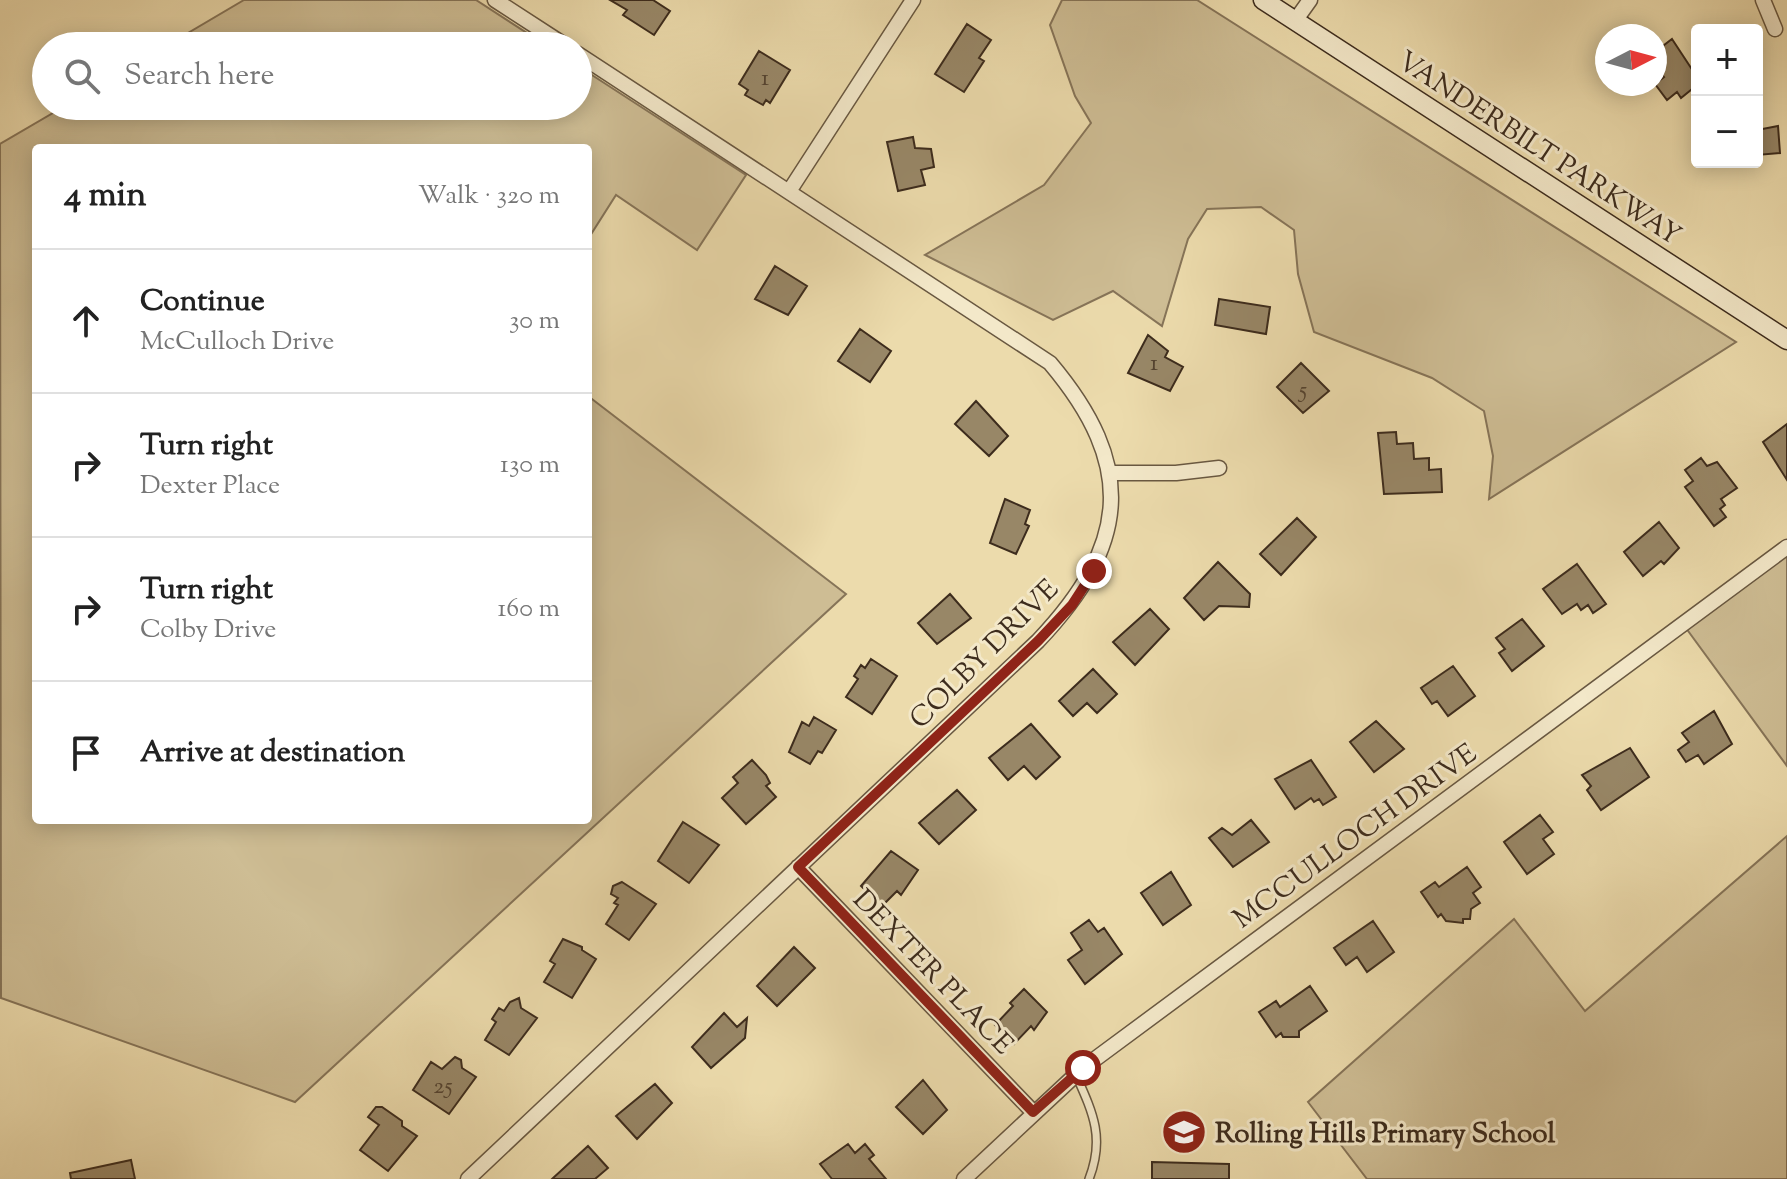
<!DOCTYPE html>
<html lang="en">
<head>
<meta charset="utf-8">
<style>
	body { margin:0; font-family:"Sorts Mill Goudy",serif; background:#f6f6f6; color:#222 }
	.controls { position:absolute; right:24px; top:24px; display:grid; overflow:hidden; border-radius:8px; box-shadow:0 4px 20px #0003 }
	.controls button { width:72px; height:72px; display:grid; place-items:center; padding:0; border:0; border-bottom:2px solid #e0e0e0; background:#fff; color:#222; font:40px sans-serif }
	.compass { position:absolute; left:1595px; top:24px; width:72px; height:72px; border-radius:50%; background:#fff; box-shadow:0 4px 20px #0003; rotate:84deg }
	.stop { position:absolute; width:24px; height:24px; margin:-18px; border:6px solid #8f2418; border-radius:50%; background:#fff }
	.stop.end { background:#8f2418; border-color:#fff; box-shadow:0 2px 8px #0008 }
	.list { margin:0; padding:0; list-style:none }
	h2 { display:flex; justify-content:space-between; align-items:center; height:104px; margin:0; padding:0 32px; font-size:34px }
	h2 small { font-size:26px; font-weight:400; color:#767676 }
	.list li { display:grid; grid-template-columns:52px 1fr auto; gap:24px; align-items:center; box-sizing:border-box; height:144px; padding:0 32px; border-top:2px solid #e0e0e0 }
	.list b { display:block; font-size:30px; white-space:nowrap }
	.list p { margin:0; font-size:26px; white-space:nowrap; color:#767676 }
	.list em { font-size:26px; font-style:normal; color:#767676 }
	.icon { flex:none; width:44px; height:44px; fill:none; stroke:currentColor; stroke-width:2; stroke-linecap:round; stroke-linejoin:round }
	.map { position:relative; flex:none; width:1787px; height:1179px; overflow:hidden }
	.search { position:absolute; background:#fff; box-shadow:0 4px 20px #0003; left:32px; top:32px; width:560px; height:88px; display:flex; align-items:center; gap:20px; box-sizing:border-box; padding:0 28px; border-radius:44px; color:#767676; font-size:30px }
	.panel { position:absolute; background:#fff; box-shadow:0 4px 20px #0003; left:32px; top:144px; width:560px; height:680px; border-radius:8px }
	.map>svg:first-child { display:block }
	.green { fill:#cebd94; stroke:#867458; stroke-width:2 }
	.building { fill:#988767; stroke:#3d2c1d; stroke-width:2 }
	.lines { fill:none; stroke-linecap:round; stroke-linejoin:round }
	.service-casing { stroke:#695841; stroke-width:10 }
	.minor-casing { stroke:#695841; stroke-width:17 }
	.secondary-casing { stroke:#3d2c1d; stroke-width:21 }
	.service { stroke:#f3e8c9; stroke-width:7 }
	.minor { stroke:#f3e8c9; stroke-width:14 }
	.secondary { stroke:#f3e8c9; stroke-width:18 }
	.route { stroke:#8f2418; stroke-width:10 }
	.labels { text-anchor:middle; stroke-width:6; stroke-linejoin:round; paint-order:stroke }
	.number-label { font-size:24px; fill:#544330 }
	.street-label { font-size:28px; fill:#3d2c1d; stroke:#f3e8c9 }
	.poi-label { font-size:28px; font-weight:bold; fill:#3d2c1d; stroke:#f3e8c9; text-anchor:start }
</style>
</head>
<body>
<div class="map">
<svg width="1787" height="1179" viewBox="0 0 1787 1179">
	<rect width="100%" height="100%" fill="#ecdbac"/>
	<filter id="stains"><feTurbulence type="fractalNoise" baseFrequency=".0025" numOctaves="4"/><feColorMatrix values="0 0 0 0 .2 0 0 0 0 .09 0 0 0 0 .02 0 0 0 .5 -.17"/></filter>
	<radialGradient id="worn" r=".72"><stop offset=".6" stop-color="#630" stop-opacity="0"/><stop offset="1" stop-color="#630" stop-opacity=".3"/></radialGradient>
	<!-- green -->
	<path class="green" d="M244,0H476L547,46H166Z
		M1062,0H1197L1736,342L1489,499L1493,456L1484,411L1432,378L1314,332L1298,274L1294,230L1261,207L1207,209L1188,239L1162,326L1113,291L1053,320L925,255L1044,185L1091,123L1075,96L1050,25Z
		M578,66L746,175L697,250L616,195L588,239V148H36V820H588V396L846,594L295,1102L1,998L0,144L65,106H578Z
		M1787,547V766L1683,624Z
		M1787,836V1179H1367L1308,1102L1514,919L1585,1011Z"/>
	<!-- building -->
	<path class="building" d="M610,0H653L670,11L654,35L623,15L627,10Z
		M967,24L991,40L979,58L984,61L964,92L935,74Z
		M1672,39L1697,77V85L1681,98L1677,92L1667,100L1655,84L1664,77L1655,65V52Z
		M759,51L790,70L770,103L766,100L763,105L745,95L748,90L739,84Z
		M1778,126L1780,153L1757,155V130Z
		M913,137L915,148L931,149L934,167L921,170L925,185L898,191L887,142Z
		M775,266L807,286L788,315L755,299Z
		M1219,299L1270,307L1266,334L1215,325Z
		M860,329L891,351L870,382L838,361Z
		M1148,335L1168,351L1165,357L1183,367L1170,391L1128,373Z
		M1301,363L1329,391L1303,413L1277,387Z
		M976,401L1008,436L989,456L955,424Z
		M1787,424V480L1763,442Z
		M1396,432L1397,444L1413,443L1414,459L1429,458V470L1441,469L1442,492L1384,494L1378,433Z
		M1701,458L1707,466L1717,462L1737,488L1721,499L1725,505L1720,509L1726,517L1714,526L1685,487L1693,481L1685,470Z
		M1005,499L1030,510L1025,524L1029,526L1016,554L990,543Z
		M1297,518L1316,537L1281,575L1260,554Z
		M1659,522L1679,548L1664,564L1661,561L1643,576L1624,552Z
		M1218,562L1250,594L1249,607L1219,606L1204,620L1184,598Z
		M1577,564L1606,604L1593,613L1588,605L1581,610L1577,604L1562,614L1543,589Z
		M950,594L971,618L937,644L918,623Z
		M1150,609L1169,629L1135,665L1113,642Z
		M1522,619L1544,646L1512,671L1499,653L1505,649L1496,638Z
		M871,659L897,676L872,714L846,697L858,679L854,676L861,665L865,668Z
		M1453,666L1475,696L1448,716L1437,701L1432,704L1421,688Z
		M1093,669L1117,694L1097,713L1087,703L1073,716L1059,701Z
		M1714,711L1732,744L1704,764L1698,755L1686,762L1678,750L1689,742L1682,733Z
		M814,717L836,730L822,753L818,751L810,764L789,752L802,722L809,726Z
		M1376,721L1404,749L1374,772L1350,742Z
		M1031,724L1060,757L1036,779L1024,766L1008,780L989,758Z
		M1630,748L1649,777L1601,810L1587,790L1591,786L1582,775Z
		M752,760L766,775L770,783L766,786L776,797L746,824L722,798L738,783L733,777Z
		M1311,760L1336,797L1323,805L1319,799L1314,802L1311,798L1295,809L1275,779Z
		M957,790L976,810L939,844L919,823Z
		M1540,815L1553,832L1543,839L1554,854L1527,874L1504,842Z
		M1251,820L1269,842L1233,867L1209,838L1222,828L1232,835Z
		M683,822L719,845L689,883L658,861Z
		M891,851L918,870L901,895L897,891L882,906L861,886Z
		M1467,867L1481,887L1473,893L1480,903L1471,909L1470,919H1463V923L1446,921L1441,914L1438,917L1421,892L1435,882L1439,887Z
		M1171,872L1191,905L1163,925L1141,893Z
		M622,882L656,904L629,940L606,924L618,905L614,903L618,898L611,894L613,886Z
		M1089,920L1098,932L1104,928L1122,954L1085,984L1068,960L1082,950L1071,933Z
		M1373,921L1394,952L1367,972L1357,957L1346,965L1334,948Z
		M563,939L582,947V950L596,959L572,998L544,982L555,964L550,961Z
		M794,947L815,968L777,1006L757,986Z
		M1310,986L1327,1011L1299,1031V1037H1283L1281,1033L1276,1037L1259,1012L1276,1001L1280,1007Z
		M1024,989L1047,1012L1034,1030L1031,1026L1014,1044L995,1025L1013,1006L1010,1003Z
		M519,998L521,1008L537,1018L509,1055L485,1040L496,1022L492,1019L499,1008L504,1011L510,1002Z
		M724,1013L737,1027L747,1018L745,1038L711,1068L692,1047Z
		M455,1057L461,1060L462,1068L476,1077L449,1114L413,1090L431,1062L442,1069Z
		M923,1080L947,1110L923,1134L896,1107Z
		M655,1084L672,1103L637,1139L616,1116Z
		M376,1107H382L402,1121V1126L417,1136L388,1171L360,1150L379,1125L368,1117Z
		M848,1144L855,1153L865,1144L874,1155L869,1159L886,1179H832L820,1164Z
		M588,1146L608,1168L595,1179H552Z
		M131,1160L135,1179H71L70,1173Z
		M1152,1162L1229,1164V1179H1152Z"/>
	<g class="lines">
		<!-- service casing -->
		<g class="service-casing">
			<path id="service" d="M1076,1075C1093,1113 1105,1138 1089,1179"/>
		</g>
		<!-- minor casing -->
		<g class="minor-casing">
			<path id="minor" d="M495,0L566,46
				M1763,0L1775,29
				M1295,21L1310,0
				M790,190L913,0
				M1109,473H1176L1219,468
				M798,867L1033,1112
				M468,1179L1038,641C1129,545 1137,466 1050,363L578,54
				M964,1179L1083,1068L1787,547"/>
		</g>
		<!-- secondary casing -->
		<g class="secondary-casing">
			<path id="secondary" d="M1263,0L1787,340"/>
		</g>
		<!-- service -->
		<use href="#service" class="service"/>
		<!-- minor -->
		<use href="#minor" class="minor"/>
		<!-- secondary -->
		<use href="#secondary" class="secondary"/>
	</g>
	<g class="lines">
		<!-- route -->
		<path class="route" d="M1083,1068L1033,1112L798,867L1038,641L1072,605L1094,571"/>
	</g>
	<!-- icons -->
	<defs>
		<g id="school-disc" transform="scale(2.3)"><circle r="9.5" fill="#8f2418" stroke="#f3e8c9"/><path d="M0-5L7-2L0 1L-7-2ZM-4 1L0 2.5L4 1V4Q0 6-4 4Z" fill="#fff"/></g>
	</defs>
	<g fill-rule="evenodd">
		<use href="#school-disc" x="1184" y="1132"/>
	</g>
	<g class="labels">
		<!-- number labels -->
		<g class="number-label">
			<text x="765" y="85">1</text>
			<text x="1154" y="370">1</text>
			<text x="1303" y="397">5</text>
			<text x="443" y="1093">25</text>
		</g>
		<!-- street labels -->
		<g class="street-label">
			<text transform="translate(1540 147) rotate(33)" y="10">VANDERBILT PARKWAY</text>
			<text transform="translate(983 653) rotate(-45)" y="10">COLBY DRIVE</text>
			<text transform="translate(1354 835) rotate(-36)" y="10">MCCULLOCH DRIVE</text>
			<text transform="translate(934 971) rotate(46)" y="10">DEXTER PLACE</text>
		</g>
		<!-- poi labels -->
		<g class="poi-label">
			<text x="1215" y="1142">Rolling Hills Primary School</text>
		</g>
	</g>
	<rect width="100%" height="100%" filter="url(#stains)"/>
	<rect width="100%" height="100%" fill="url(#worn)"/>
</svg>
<div class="controls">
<button>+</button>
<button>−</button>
</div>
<svg class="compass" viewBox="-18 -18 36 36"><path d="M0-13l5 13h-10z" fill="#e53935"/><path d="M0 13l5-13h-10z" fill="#767676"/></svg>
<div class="stop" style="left:1083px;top:1068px"></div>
<div class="stop end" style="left:1094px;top:571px"></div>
<div class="search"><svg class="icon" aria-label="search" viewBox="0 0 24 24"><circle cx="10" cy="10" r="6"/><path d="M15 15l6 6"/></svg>Search here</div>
<section class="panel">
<h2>4 min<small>Walk · 320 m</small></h2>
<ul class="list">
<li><svg class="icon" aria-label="ahead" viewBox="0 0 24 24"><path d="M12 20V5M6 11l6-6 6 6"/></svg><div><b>Continue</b><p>McCulloch Drive</p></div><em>30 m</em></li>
<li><svg class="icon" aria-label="right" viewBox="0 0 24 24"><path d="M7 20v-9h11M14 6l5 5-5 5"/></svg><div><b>Turn right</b><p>Dexter Place</p></div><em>130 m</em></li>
<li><svg class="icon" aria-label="right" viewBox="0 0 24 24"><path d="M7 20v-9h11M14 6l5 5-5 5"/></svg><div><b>Turn right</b><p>Colby Drive</p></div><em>160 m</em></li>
<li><svg class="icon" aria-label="arrive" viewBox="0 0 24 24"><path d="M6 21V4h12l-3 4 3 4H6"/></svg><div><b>Arrive at destination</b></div></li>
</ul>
</section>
</div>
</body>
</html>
